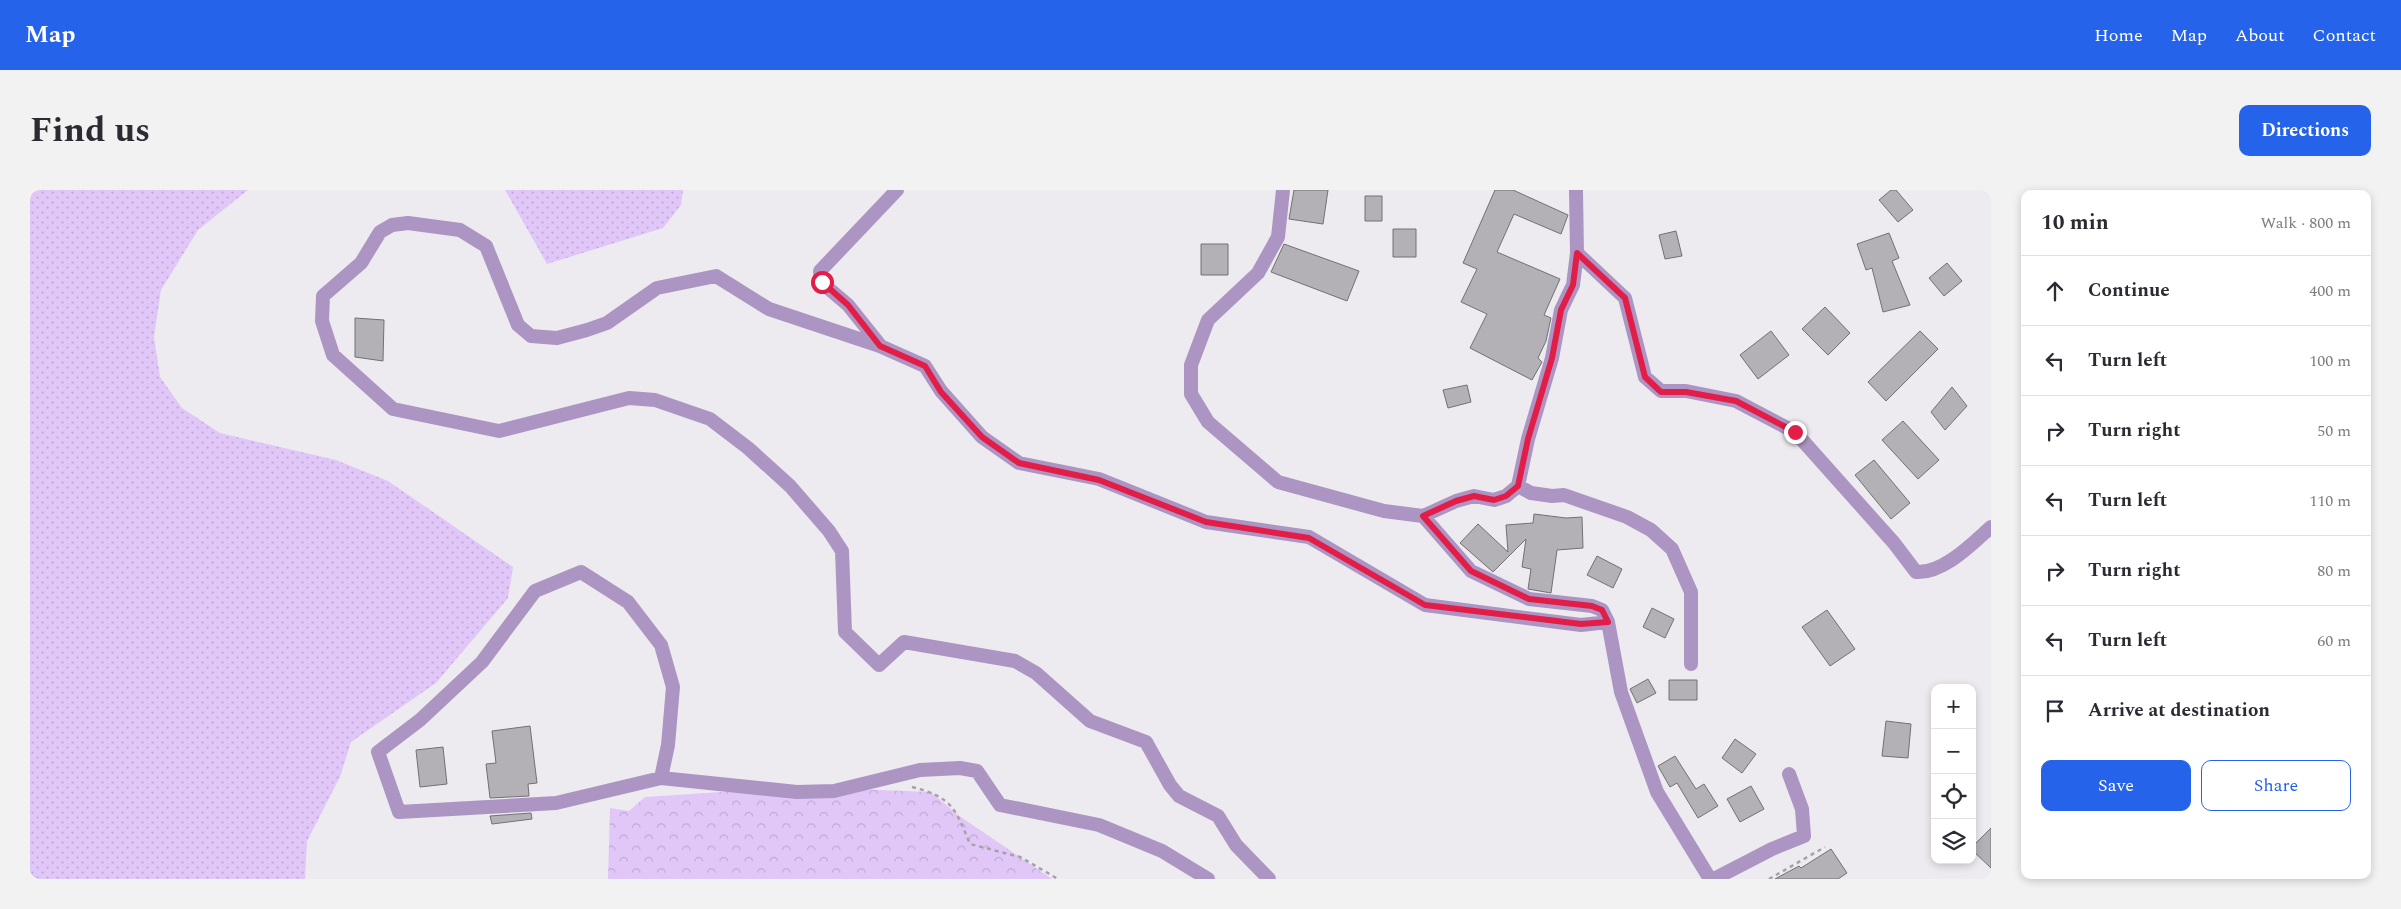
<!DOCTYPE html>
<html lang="en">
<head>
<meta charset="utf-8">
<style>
	body { margin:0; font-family:Spectral,serif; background:#f2f2f3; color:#2b2b33 }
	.controls { position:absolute; right:15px; bottom:15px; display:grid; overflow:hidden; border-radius:10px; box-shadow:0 2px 8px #0003 }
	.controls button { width:45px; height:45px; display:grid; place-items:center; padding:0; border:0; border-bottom:1px solid #e1e1e2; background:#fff; color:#2b2b33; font:25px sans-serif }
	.stop { position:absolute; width:15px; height:15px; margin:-11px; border:4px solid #e11d48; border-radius:50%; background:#fff }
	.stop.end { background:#e11d48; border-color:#fff; box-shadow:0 1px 5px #0008 }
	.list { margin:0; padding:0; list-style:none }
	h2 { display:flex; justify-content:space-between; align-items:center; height:65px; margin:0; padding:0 20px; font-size:21px }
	h2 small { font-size:16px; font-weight:400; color:#7c7c81 }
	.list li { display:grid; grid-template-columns:32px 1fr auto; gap:15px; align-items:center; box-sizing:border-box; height:70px; padding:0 20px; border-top:1px solid #e1e1e2 }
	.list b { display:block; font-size:19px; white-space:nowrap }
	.list em { font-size:16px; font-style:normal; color:#7c7c81 }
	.actions { display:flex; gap:10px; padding:15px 20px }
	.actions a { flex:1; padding:11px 0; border:1px solid #2563eb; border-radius:10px; text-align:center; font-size:18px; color:#2563eb }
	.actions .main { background:#2563eb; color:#fff }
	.icon { flex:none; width:28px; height:28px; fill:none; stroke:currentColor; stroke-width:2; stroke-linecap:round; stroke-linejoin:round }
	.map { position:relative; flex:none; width:1961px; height:689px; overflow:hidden; border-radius:10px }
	header { display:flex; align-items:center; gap:30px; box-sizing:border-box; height:70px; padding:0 25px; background:#2563eb; color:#fff }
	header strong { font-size:24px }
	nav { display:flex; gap:28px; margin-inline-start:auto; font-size:18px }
	.intro { display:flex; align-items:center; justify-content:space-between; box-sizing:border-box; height:120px; padding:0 30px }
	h1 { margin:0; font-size:35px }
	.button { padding:12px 22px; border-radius:10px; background:#2563eb; color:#fff; font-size:18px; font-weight:700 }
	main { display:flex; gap:30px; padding:0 30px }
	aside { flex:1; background:#fff; border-radius:10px; box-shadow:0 2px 8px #0003 }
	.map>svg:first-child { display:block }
	.grass { fill:url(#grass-dots) }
	.forest { fill:url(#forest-crowns) }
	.building { fill:#b4b1b6; stroke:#727075 }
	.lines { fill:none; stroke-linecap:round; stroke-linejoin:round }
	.path { stroke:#a5a3a7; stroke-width:2.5; stroke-dasharray:4 4; stroke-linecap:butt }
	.street { stroke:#ac95c2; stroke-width:14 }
	.route { stroke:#e11d48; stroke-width:6 }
</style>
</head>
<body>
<header>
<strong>Map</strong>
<nav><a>Home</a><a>Map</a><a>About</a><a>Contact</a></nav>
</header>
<div class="intro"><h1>Find us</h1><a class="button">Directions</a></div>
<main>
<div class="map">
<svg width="1961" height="689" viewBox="0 0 1961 689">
	<defs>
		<pattern id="grass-dots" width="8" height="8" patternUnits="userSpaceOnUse" patternTransform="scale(1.25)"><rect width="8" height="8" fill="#e0c7f8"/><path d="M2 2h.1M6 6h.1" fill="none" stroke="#bfaad4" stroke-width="1.8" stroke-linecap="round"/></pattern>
		<pattern id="forest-crowns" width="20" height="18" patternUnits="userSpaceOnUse" patternTransform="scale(1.25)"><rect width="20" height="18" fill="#e0c7f8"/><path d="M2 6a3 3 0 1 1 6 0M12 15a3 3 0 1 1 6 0" fill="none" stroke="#bfaad4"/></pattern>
	</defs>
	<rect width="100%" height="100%" fill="#edebf0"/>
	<!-- grass -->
	<path class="grass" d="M0,0H218L168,40L131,100L124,147L130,187L152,218L190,243L306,270L358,291L483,377L478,408L406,493L321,552L310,587L277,651L275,689H0Z
		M475,0H653L651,15L633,38L517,74Z"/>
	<!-- forest -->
	<path class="forest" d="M771,597L901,602L928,625L1022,689H578L580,618L599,621L615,607Z"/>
	<!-- building -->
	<path class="building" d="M1264,0H1298L1293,34L1259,29Z
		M1465,0H1483L1538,25L1531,44L1484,24L1467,62L1530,89L1514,125L1521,128L1516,151L1508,168L1512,172L1502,190L1440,158L1457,124L1431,112L1447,79L1433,73Z
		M1861,0H1866L1883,20L1868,32L1849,10Z
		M1335,6H1352V31H1335Z
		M1363,39H1386V67H1363Z
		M1646,41L1652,66L1635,69L1629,45Z
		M1859,43L1869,68L1862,71L1880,115L1853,122L1842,78L1836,80L1827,54Z
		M1171,54H1198V85H1171Z
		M1254,54L1329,81L1317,111L1241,82Z
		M1917,73L1932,91L1914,106L1899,88Z
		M1795,117L1820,143L1798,165L1772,139Z
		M325,128L354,130L353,171L325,167Z
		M1741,141L1759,165L1728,189L1710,165Z
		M1890,141L1908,159L1856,211L1838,192Z
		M1437,195L1441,212L1418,218L1413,200Z
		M1922,197L1937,216L1915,240L1901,222Z
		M1873,231L1909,270L1888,289L1852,250Z
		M1844,270L1880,313L1861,329L1825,285Z
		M1504,324L1536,328L1552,327L1553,358L1527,360L1521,403L1498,399L1501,379L1492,377L1496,349L1463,382L1430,353L1448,334L1478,362L1476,335L1503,333Z
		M1567,366L1592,379L1583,398L1557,385Z
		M1622,418L1644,429L1635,448L1613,437Z
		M1797,420L1825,459L1800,476L1772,437Z
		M1618,489L1626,503L1607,513L1600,499Z
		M1639,490H1667V510H1639Z
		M1856,531L1881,534L1878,568L1852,566Z
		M500,536L507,593L498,594L499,606L460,608L456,574L466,573L462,541Z
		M1705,549L1726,564L1712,583L1692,568Z
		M413,557L417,594L390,597L386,560Z
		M1645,566L1666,599L1674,594L1688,616L1668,628L1647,593L1640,597L1628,576Z
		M1721,596L1734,619L1710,632L1697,609Z
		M501,623L502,629L462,634L460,626Z
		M1961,638V678L1942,660V657Z
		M1801,659L1817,683L1808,689H1745L1769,676L1771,678Z"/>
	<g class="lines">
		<!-- path -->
		<path class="path" d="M882,597C922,607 925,618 940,654L990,667L1028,689
			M1739,689L1795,657"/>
		<!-- street -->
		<path class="street" d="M1253,0L1248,47L1228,83L1178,130L1161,175V204L1178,232L1248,292L1354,321L1393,326L1441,381L1499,409L1562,416L1572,420L1578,432L1591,502L1627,602L1680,689
			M1546,0L1547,63L1595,108L1615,187L1631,201H1656L1706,211L1765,242L1864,353L1886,382C1913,384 1942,354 1961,337
			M850,155L818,115L791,92L790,81L867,0
			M1488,296L1501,303L1522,306L1534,305L1597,327L1621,340L1642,359L1661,402V474
			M1393,326L1426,311L1444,306L1464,310L1476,306L1488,296L1498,249L1522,168L1531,120L1543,95L1547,63
			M631,588L638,555L643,497L631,455L598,412L551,382L505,401L452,472L390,530L348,562L369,622L526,613L631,588L767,602L804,601L890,580L930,578L947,581L970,615L1069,635L1132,661L1178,689
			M1239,689L1206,655L1188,626L1149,606L1140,595L1116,552L1060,531L1006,483L985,471L874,452L849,475L815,442L812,361L799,341L760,296L718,258L680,229L625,210L599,208L469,241L363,219L303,165L292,131L293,106L331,73L350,42L362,35L378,33L430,40L456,56L488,135L501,146L527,148L557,140L577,133L627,98L686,86L739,119L850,156L895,176L911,201L952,247L989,273L1069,289L1176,332L1279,347L1395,415L1551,435L1578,432
			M1684,689L1742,659L1774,646L1772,619L1759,584"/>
	</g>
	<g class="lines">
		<!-- route -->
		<path class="route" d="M792,92L818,115L850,156L895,176L911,202L952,247L989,273L1069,290L1176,332L1279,348L1395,415L1551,434L1578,432L1572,420L1562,416L1499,409L1441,381L1393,326L1426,311L1444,306L1464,310L1476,306L1488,296L1498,249L1522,168L1531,120L1543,95L1547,63L1595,108L1615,187L1631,202H1656L1706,211L1765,242"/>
	</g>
</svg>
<div class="controls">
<button>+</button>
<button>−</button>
<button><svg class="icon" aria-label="locate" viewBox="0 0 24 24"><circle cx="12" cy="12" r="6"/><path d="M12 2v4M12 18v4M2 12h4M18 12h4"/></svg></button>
<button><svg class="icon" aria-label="layers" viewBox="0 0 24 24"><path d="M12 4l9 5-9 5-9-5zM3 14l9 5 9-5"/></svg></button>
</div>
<div class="stop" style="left:792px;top:92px"></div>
<div class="stop end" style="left:1765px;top:242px"></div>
</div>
<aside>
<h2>10 min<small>Walk · 800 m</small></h2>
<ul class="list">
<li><svg class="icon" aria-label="ahead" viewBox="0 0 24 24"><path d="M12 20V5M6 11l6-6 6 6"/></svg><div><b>Continue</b></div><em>400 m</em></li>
<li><svg class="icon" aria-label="left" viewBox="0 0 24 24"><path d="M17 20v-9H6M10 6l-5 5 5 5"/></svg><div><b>Turn left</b></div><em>100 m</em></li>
<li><svg class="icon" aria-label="right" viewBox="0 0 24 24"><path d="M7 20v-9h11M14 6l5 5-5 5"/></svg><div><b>Turn right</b></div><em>50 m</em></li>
<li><svg class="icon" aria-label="left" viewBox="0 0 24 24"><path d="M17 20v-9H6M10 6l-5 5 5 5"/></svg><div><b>Turn left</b></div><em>110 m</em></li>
<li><svg class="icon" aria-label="right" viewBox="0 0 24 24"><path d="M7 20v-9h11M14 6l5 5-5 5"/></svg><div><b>Turn right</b></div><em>80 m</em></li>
<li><svg class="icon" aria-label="left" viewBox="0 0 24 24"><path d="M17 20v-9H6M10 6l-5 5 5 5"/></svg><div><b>Turn left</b></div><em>60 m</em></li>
<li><svg class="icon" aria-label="arrive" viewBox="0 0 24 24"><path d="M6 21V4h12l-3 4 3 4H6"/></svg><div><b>Arrive at destination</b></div></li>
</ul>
<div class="actions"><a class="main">Save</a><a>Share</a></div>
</aside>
</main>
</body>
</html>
